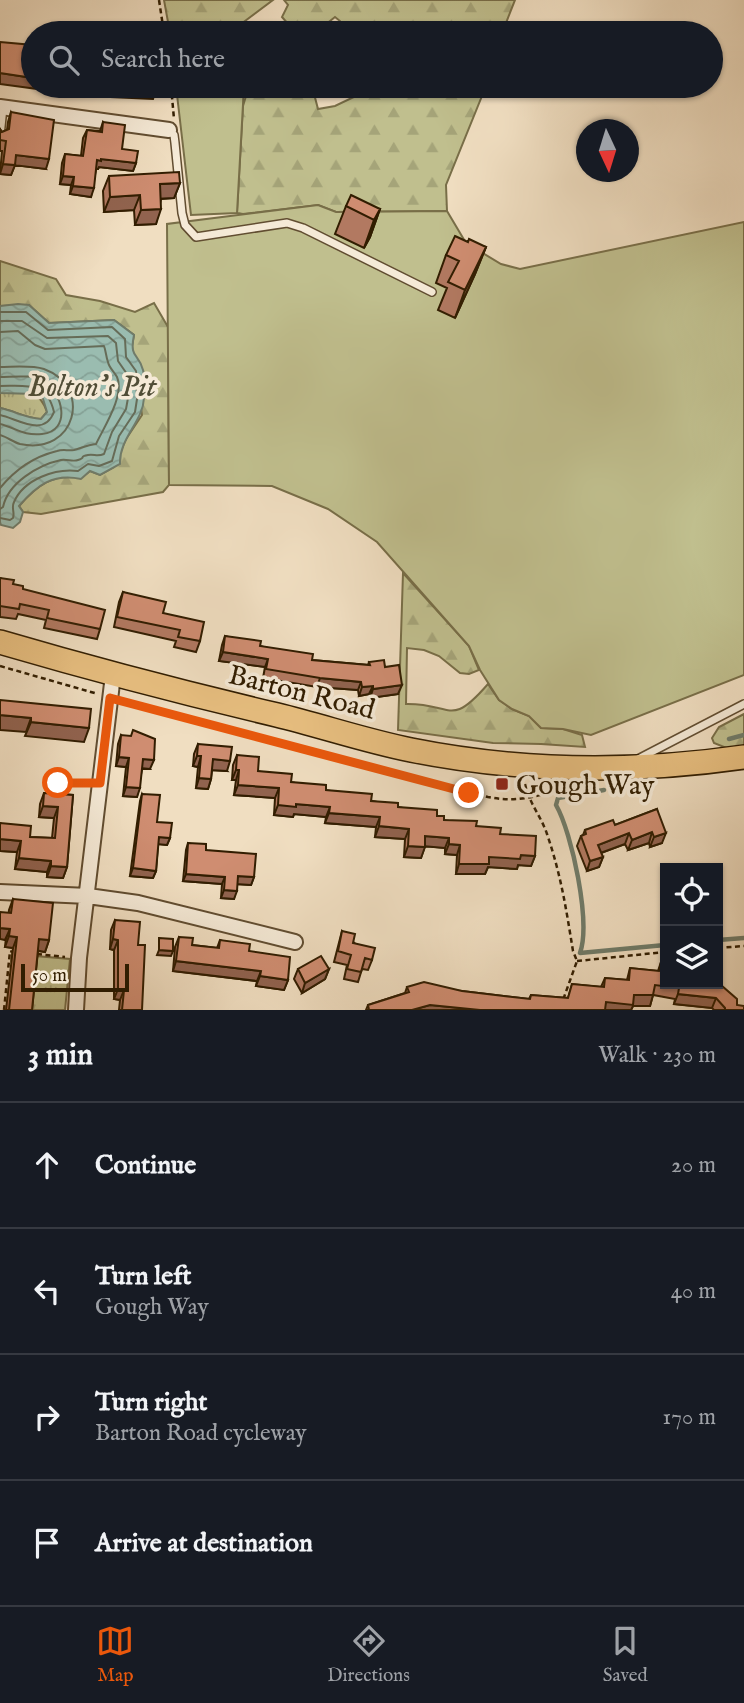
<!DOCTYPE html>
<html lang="en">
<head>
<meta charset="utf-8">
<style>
	body { margin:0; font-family:"IM FELL English",serif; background:#20242c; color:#f1f3f6 }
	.controls { position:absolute; right:21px; bottom:21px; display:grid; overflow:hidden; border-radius:0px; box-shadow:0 2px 5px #0004 }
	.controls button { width:63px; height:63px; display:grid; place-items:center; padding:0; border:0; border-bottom:2px solid #363941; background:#171b24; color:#f1f3f6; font:35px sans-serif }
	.compass { position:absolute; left:576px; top:119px; width:63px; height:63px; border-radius:50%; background:#171b24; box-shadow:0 2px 5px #0004; rotate:176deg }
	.scale { position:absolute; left:21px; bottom:18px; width:108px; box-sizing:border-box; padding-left:7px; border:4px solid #311d01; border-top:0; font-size:19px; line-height:24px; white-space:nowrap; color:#311d01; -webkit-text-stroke:5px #f5ead7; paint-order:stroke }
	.stop { position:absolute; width:21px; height:21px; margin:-16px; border:5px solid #ea580c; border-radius:50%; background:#fff }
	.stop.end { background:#ea580c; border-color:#fff; box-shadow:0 2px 7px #0008 }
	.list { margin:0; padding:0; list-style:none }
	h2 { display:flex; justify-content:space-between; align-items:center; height:91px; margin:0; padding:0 28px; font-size:30px }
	h2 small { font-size:23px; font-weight:400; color:#9ea1a6 }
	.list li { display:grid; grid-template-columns:46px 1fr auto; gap:21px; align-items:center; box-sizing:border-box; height:126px; padding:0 28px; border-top:2px solid #363941 }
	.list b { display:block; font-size:26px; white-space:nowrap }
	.list p { margin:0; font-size:23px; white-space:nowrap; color:#9ea1a6 }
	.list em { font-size:23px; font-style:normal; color:#9ea1a6 }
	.icon { flex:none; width:38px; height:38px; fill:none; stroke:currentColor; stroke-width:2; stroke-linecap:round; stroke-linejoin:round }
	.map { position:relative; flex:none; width:744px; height:1010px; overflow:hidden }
	.search { position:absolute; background:#171b24; box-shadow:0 2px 5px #0004; left:21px; right:21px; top:21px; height:77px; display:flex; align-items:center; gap:18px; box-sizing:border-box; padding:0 24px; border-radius:38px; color:#9ea1a6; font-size:26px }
	.sheet { height:595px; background:#171b24 }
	nav { display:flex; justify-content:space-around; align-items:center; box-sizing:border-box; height:98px; border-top:2px solid #363941; background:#171b24; font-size:19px; color:#9ea1a6 }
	nav a { display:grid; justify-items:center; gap:4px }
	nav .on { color:#ea580c }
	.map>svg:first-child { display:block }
	.grass { fill:url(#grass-tufts); stroke:#786e48; stroke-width:2 }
	.forest { fill:url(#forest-firs); stroke:#786e48; stroke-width:2 }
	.green { fill:#c0bf8e; stroke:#786e48; stroke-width:2 }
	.water { fill:url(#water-waves); stroke:#707c6a; stroke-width:2 }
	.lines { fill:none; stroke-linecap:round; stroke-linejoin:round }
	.shore { stroke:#666c58; stroke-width:2 }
	.stream { stroke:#707c6a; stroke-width:4.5 }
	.lane-casing { stroke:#614d31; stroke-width:10 }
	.street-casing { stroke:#614d31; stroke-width:18 }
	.primary-casing { stroke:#311d01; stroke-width:26 }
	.path { stroke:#311d01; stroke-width:2.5; stroke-dasharray:5 3.5; stroke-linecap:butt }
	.lane { stroke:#f5ead7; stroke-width:7 }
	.street { stroke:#f5ead7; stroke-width:14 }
	.primary { stroke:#e8bf80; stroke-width:23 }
	.wall { fill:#b27961; stroke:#311d01; stroke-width:2 }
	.shaded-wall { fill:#91634f; stroke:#311d01; stroke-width:2 }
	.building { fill:#cf8d71; stroke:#311d01; stroke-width:2 }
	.route { stroke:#ea580c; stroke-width:9 }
	.poi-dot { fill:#8f2418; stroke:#f5ead7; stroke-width:2.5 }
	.labels { text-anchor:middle; stroke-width:7; stroke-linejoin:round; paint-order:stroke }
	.street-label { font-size:28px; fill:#311d01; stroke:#f5ead7 }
	.poi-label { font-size:28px; fill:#311d01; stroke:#f5ead7; text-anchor:start }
	.water-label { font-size:30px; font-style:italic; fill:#504d36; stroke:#f5ead7 }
</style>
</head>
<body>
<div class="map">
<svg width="744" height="1010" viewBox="0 0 744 1010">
	<defs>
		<pattern id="grass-tufts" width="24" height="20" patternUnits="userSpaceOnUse" patternTransform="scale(1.75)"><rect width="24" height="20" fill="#c0bf8e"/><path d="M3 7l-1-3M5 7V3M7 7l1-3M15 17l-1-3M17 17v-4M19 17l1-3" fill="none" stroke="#a5a479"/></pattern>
		<pattern id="forest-firs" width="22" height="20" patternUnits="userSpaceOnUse" patternTransform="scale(1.75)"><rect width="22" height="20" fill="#c0bf8e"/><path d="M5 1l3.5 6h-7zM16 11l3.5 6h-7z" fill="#a5a479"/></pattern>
		<pattern id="water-waves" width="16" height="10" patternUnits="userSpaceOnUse" patternTransform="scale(1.75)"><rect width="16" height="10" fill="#9abcb0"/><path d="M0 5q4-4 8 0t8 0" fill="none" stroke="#85a196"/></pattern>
	</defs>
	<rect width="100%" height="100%" fill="#f0dec1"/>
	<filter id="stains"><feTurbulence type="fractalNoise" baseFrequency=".00286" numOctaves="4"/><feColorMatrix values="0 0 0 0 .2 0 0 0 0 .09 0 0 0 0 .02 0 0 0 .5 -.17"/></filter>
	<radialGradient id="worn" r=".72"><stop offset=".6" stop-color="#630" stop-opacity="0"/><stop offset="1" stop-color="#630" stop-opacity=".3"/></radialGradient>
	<!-- grass -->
	<path class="grass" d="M0,393C23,393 39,387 47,412L41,419C25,418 15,411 0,408Z
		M12,954L70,959L65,1010H29L11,961Z"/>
	<!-- forest -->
	<path class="forest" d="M164,0H273L229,33H170Z
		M284,0H515L502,33H345L340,21L335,17L315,33H296L282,17L288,5Z
		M249,86H312L318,109L335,106L356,96L360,86H486L446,185L447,211L336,212L318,205L243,214L237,213L243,106Z
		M0,261L56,279L66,295L100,301L135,312L154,303L168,327L169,485L163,492L41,514L23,512L19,506C37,485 53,473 81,478L90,471L100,475L114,467L126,439L142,415L132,346L134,335L114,320L49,323L29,305L0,306Z
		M403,573L469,646L479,670L469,674L460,673L439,656L424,650L407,648L406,704C453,703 449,729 488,684L499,700L512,709L529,716L541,728L563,729L582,735L585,747L541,744L493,743L398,730Z
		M744,714V748L729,749L714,743L712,738L719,727Z"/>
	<!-- green -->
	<path class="green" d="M176,86H244L237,213L191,215Z
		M318,205L336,212L447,211L466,243L501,264L520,269L744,222V675L591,735L563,729L541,728L529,716L512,709L499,700L480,670L469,646L377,542L328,509L272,486L169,485L167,224Z"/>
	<!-- water -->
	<path class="water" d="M18,304L29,305L49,323L114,320L134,335C129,359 139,353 143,370C145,378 145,389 144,398C143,422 119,438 120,464L100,475L90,471L81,479C53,473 37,485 19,506L23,512L20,522L13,528L1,525L0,522V408C15,411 25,418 41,419L47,412L43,399L35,394L0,393V306Z"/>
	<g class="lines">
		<!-- shore -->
		<path class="shore" d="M0,312H26L48,330L112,327L125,339L126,357L136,371L137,399L135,412L119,436L112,461L99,466L88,464L78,471C56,468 24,479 14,502C11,508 15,512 13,518L10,520L0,518
			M0,321H22L47,338L108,336L116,343L118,361L127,374L128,398L126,409L112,432L104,454C97,457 95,454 88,455C78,457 87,457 78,460C73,462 67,459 61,460C38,465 8,483 3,507L0,509
			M0,332L18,331L35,345L45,349L104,346C106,351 106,357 108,362C109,368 114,371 117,377C125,395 104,427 96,444C88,445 81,448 74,450C68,451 63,449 57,451C33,457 16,469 0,488
			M0,367C13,367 31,365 44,369C93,387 76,456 20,444C13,442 7,437 0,435
			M0,377C13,377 32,374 43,381C63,392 72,431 42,434C23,436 16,428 0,424
			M0,386C26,386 47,381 54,412C44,438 18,419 0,415"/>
		<!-- stream -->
		<path class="stream" d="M729,739L744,735
			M604,790L558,798L556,805C572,833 591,922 580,953L665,945
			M718,940L744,938"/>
		<!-- lane casing -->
		<g class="lane-casing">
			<path id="lane" d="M169,130L174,135L175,143L182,213L185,225L196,237L287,223L303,228L432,292
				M0,136L3,108
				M638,759L744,704"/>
		</g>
		<!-- street casing -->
		<g class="street-casing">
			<path id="street" d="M0,107L169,130
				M0,892L88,896L138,903L295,942
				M76,1010L79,958L113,675"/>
		</g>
		<!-- primary casing -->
		<g class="primary-casing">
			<path id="primary" d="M0,642C92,669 184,693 277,715C322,726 366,741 411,750C521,772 633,773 744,757"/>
		</g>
		<!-- path -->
		<path class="path" d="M159,0L164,33
			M171,86L174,119
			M0,666L98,694
			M124,702L488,797C517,803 541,796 569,786
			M58,783H86
			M525,784C529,803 541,816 547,834C561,875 566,908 573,951L577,961L563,1000
			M718,948L744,946
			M37,954L65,957
			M577,961L665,952
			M4,1010L10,951L13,952"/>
		<!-- lane -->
		<use href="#lane" class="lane"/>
		<!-- street -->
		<use href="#street" class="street"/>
		<!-- primary -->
		<use href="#primary" class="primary"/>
	</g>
	<!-- wall -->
	<path class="wall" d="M11,112L46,169L15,165L11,175L0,174L2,151H0V129L2,132L7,130L8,122Z
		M103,122L122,149L136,163L133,171L99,167L98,169H96L91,197L70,194L71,185L60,184L62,163L65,154L81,156L83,138L87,130L100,131Z
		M109,176L180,183L174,198L161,199L156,224L135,225L134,210L104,212L103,191Z
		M346,206L380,209L370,237L364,248L335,234Z
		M468,242L486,247L475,274L455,318L438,310L447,288L436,283L446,255Z
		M0,578L100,629L97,639L44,628L46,620L18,614L16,619L0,617Z
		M123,592L163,613L200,641L196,652L174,647L176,641L114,627L119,602Z
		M225,636L260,646L312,660L368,665L369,662L385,667L398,694L370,698L369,694L359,696L358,690L317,687L263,678L265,667L219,661L222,645Z
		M121,735L150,769H142L137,797L123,796L126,767L116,766L118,744Z
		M198,744L227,771L212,770L211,779L208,789L196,788L198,767L193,766L194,754Z
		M237,755L258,771L291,782L437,816L444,820L476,826L500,834L535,856L531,866L518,865L517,869L488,867L485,874H456L457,855L445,854V848L425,846L421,858L404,857L405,839L375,837L376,827L325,823L326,817L294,814L293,817L274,815L275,798L234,795L236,780H232L233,765Z
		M44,793L73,795L67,867L63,878L47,877V872L15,869L17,852L0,851V823L30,837L52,838L54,818L39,817L40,804Z
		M142,794L157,822L170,838L167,845L158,844L156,871L153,878L130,876L140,801Z
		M657,809L662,843L650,847L649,843L628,850L625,844L601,853L603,857L599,867L587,871L577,846L581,836L583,835L585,830L615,825Z
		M188,843L206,850L254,877L251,885L237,884L234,899L221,898L222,884L183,881L186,850Z
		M13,899L49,940L45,952L38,951L32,1010H6L13,948L5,947L9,910Z
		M115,920L138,945L142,1010H119L120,1000L114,999V950L110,949L111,930Z
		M342,931L372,960L368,970L362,969L358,982L344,979L347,965L334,962Z
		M179,937L192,945L217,948L220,940L249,951L288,980L284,990L256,986L257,981L173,971L175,947Z
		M661,962L665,984H711L737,1005L744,1010H714L712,1008L674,1004L675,999L653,995L650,1006H633L631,1010H366L368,1005L405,993L407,987L462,991L529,999L531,995L568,998L572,984L601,987L605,978L627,980L630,968L658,971Z
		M298,969H329L325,979L302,993L294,979Z"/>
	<!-- shaded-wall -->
	<path class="shaded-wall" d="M0,73L33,78V86H105L156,89L153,99L110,97L60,90V92L0,84Z
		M16,155L49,159L46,169L13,165Z
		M101,159L136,163L133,171L99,167L98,169H94L97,160Z
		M3,164L15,165L11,175L0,174Z
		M63,176L74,177L71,185L60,184Z
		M180,183L174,198L154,199L160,184Z
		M73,186L94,188L91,197L70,194Z
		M140,195L134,210L104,212L110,197Z
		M161,209L156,224L135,225L141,210Z
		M380,209L370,237L364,248L374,220Z
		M486,247L475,274L455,318L465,290Z
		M223,652L268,659L265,667L219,661Z
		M320,678L361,682L358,690L317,687Z
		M402,685L398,694L370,698L373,689Z
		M373,686L369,694L359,696L362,687Z
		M0,715L31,718L26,732L0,730Z
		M31,722L89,728L84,742L25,736Z
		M197,756H201L198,767L193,766Z
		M119,757L129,758L126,767L116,766Z
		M143,759L154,760L150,769L140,768Z
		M213,759L230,761L227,771L209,770Z
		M236,770H239L236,780H232Z
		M199,778L211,779L208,789L196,788Z
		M238,785L279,788L275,798L234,795Z
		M126,787L140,788L137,797L123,796Z
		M296,804L330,807L326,817L294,814L293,817L274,815L278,805Z
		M43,806L58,807L54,818L39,817Z
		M329,813L380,817L376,827L325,823Z
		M379,826L409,829L405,839L375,837Z
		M652,832L649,843L628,850L632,840Z
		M629,833L625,844L595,855L598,845Z
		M666,833L662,843L650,847L654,837Z
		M425,836L449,838L445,848L422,846Z
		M159,837L170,838L167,845L156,844Z
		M0,839L21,841L17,852L0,851Z
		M449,844L460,845L457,855L445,854Z
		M408,846L425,847L421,858L404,857Z
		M521,855L535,856L531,866L518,865L517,869L488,867L485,874H456L459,864L489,857Z
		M603,857L599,867L587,871L590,861Z
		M19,858L51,861L47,872L15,869Z
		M51,866L67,867L63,878L47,877Z
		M133,868L156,871L153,878L130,876Z
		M186,874L225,877L222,884L183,881Z
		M238,876L254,877L251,885L235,884Z
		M224,890L237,891L234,899L221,898Z
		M0,928L10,929L5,940L0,939Z
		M9,936L17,937L13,948L5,947Z
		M39,939L49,940L45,952L35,950Z
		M113,939L118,940L114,950L110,949Z
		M159,950L173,951L171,956L157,955Z
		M176,961L261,971L257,981L173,971Z
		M329,969L325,979L302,993L305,983Z
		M260,976L288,980L284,990L256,986Z
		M118,989L124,990L120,1000L114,999Z
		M678,994L716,998L712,1008L674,1004Z
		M634,995H653L650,1006H633L631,1010H603L606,1002Z
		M430,1005L480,1010H412Z"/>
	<!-- building -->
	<path class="building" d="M0,42L33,45V78L0,73Z
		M105,86H157L156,89Z
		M11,112L54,120L49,159L16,155L15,165L3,164L6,141L0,140V129L2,132L9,129Z
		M103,122L125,125L122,149L138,151L136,163L101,159V161L97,160L94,188L73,186L74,177L63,176L65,154L83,156L87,130L102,132Z
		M179,172L180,183L160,184L161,209L141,210L140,195L110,197L109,176Z
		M351,195L380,209L374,220L346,206Z
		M455,236L468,242L469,239L486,247L465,290L448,282L459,261L446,255Z
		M0,578L14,580L13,584L23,586V589L105,610L100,629L47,618L49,610L20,604L19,609L0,606Z
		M123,592L166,602L163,613L204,622L200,641L178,637L180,630L117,617Z
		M225,636L261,641L260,646L313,654L312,660L370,665L369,662L384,660L385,667L399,665L402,685L373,689V686L362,687L361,682L320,678L266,669L268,659L223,652Z
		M0,700L91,709L89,728L31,722V718L0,715Z
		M133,730L155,739L154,760L143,759L140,788L126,787L129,758L119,757L121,735L131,736Z
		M198,744L232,747L230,761L213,759L211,779L199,778L201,756H197Z
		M237,755L259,757L258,771L292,774L291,782L326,785V790L372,794L371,801L398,803V807L437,810V816H444V820L477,821L476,826L501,828L500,834L536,836L535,856L521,855L520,859L489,857V864H459L460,845L449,844V838L425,836V847L408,846L409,829L379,826L380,817L329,813L330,807L296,804V807L278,805L279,788L238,785L239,770H236Z
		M44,793L73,795L67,867L51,866V861L19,858L21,841L0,839V823L31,826L30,837L55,838L58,807L43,806Z
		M142,794L160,795L157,822L172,823L170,838L159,837L156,871L133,868Z
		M657,809L666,833L654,837L652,832L632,840L629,833L598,845L603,857L590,861L581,836L586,834L585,830L613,820L615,825Z
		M188,843L206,844V850L256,854L254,877L238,876L237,891L224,890L225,877L186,874Z
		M13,899L53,903L49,940L39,939L32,1010H9L17,937L9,936L10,929L0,928V912L11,913Z
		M115,920L140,922L138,945H145L142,1010H122L124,990L118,989V940L113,939Z
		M342,931L355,934L353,943L375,948L372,960L365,958L361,972L347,969L351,955L338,951Z
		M179,937L193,938L192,945L219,948L220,940L250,944L249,951L290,957L288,980L260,976L261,971L176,961Z
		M159,938L173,939V951L159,950Z
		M321,956L329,969L305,983L298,969Z
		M661,962H665V984H711L722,986L737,999V1005L744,1006V1010H725V1008L716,998L678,994L679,988L655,985L653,995H634L633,1005L606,1002L605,1010H480L430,1005L412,1010H369L368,1005L409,992L407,987L424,982L462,991L530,999L531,995L568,998L572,984L604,987L605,978L629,980L630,968L659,971Z"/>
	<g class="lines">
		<!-- route -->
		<path class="route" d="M58,783H100L110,698L469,793"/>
	</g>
	<!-- markers -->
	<rect class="poi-dot" x="495" y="777" width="14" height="14" rx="3.5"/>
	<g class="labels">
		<!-- street labels -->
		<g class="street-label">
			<text transform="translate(302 691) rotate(14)" y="10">Barton Road</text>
		</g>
		<!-- poi labels -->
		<g class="poi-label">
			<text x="516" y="794">Gough Way</text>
		</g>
		<!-- water labels -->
		<g class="water-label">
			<text x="92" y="396">Bolton’s Pit</text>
		</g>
	</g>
	<rect width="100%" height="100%" filter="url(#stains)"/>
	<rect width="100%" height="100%" fill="url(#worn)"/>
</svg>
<div class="controls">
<button><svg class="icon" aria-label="locate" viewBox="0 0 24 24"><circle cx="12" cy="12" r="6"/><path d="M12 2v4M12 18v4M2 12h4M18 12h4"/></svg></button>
<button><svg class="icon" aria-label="layers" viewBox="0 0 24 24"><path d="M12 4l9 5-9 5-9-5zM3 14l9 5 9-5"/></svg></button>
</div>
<svg class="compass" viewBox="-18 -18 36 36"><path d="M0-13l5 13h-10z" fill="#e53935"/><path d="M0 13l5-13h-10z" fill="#9ea1a6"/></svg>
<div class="scale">50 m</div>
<div class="stop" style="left:58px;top:783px"></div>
<div class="stop end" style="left:469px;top:793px"></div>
<div class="search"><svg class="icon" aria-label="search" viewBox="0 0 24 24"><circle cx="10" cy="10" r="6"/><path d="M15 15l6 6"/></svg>Search here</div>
</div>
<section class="sheet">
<h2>3 min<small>Walk · 230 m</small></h2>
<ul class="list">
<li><svg class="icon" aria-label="ahead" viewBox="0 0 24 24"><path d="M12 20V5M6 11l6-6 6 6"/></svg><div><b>Continue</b></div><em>20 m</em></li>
<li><svg class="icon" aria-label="left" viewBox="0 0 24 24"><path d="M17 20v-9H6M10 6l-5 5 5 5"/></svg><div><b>Turn left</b><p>Gough Way</p></div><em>40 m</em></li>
<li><svg class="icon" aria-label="right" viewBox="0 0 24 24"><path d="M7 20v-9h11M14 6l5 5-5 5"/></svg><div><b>Turn right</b><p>Barton Road cycleway</p></div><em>170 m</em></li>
<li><svg class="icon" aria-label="arrive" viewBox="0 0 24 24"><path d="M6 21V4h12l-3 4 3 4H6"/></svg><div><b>Arrive at destination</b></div></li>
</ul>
</section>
<nav>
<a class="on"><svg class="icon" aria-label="map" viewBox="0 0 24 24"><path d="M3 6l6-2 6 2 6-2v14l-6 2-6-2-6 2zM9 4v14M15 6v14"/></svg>Map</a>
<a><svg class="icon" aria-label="directions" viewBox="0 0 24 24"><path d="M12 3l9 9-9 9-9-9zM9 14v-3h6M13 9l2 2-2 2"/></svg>Directions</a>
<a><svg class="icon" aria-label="saved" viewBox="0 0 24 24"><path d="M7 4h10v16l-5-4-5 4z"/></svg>Saved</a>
</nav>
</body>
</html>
